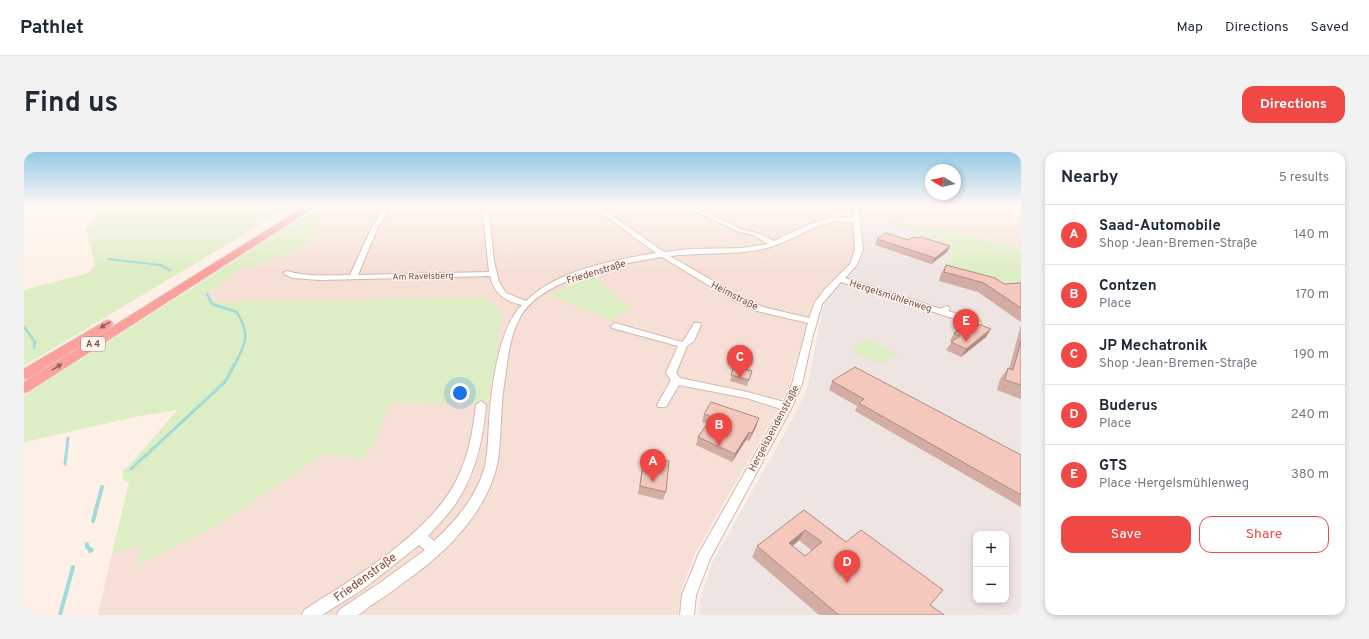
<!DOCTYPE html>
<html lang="en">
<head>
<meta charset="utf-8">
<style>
	body { margin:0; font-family:Overpass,sans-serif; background:#f2f2f3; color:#1f2937 }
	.controls { position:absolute; right:12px; bottom:12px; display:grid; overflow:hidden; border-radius:8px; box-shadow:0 2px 6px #0003 }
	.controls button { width:36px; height:36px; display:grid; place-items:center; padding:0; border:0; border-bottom:1px solid #e0e1e3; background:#fff; color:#1f2937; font:20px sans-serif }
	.compass { position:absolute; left:901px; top:12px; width:36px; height:36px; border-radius:50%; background:#fff; box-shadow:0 2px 6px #0003; rotate:279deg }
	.you { position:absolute; left:436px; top:241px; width:14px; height:14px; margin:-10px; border:3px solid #fff; border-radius:50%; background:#1a73e8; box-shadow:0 0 0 6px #1a73e833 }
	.badge { display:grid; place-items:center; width:26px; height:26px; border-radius:50%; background:#ef4845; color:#fff; font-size:13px; font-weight:700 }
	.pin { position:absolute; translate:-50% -33px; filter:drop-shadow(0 1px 2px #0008) }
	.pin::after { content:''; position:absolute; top:21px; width:14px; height:12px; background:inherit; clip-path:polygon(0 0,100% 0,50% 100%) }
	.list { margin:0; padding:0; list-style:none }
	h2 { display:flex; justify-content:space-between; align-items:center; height:52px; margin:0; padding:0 16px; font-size:17px }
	h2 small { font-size:13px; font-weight:400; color:#747a83 }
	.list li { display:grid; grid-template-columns:26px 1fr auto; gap:12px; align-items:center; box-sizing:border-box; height:60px; padding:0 16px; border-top:1px solid #e0e1e3 }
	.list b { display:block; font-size:15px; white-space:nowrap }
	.list p { margin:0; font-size:13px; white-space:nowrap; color:#747a83 }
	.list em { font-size:13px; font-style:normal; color:#747a83 }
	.actions { display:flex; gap:8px; padding:12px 16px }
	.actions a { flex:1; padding:9px 0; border:1px solid #ef4845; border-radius:12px; text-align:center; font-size:14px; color:#ef4845 }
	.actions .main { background:#ef4845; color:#fff }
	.map { position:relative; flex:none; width:997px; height:463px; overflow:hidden; border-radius:12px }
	header { display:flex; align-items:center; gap:24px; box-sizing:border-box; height:56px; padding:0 20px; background:#fff; border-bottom:1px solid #e0e1e3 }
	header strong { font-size:19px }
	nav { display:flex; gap:22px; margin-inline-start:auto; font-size:14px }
	.intro { display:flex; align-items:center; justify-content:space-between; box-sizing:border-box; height:96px; padding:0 24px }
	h1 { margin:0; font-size:28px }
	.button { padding:10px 18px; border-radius:12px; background:#ef4845; color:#fff; font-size:14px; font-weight:700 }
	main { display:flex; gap:24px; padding:0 24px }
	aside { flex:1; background:#fff; border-radius:12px; box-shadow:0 2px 6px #0003 }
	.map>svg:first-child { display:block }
	.residential { fill:#f6e0d5 }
	.industrial { fill:#eee4e1; fill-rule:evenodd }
	.green { fill:#ddedc4 }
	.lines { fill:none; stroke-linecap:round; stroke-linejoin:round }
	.stream-far3 { stroke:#9fdcd9; stroke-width:2 }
	.stream-far2 { stroke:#9fdcd9; stroke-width:2.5 }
	.stream-far1 { stroke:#9fdcd9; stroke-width:3 }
	.stream { stroke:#9fdcd9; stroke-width:4 }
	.minor-casing { stroke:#d3b7ae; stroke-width:2 }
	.highway-casing { stroke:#dacecc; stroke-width:2 }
	.minor { fill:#fff; fill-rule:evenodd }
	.highway { fill:#fba09b; fill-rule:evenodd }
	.wall { fill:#d3aca3; fill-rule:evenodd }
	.shaded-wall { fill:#ac8c84 }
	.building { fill:#f5c8bd; stroke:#ac8c84; fill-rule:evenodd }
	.oneway { fill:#946059 }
	.labels { text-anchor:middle; stroke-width:3; stroke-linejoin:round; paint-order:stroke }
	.far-street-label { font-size:9px; fill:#7a5049; stroke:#fff5ef }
	.shield { fill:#fff5ef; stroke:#a2827b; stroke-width:1 }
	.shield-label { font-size:9px; font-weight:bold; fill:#7a5049 }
	.street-label { font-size:10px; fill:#7a5049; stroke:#fff5ef }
	.near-street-label { font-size:12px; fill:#7a5049; stroke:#fff5ef }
</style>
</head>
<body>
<header>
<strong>Pathlet</strong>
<nav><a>Map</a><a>Directions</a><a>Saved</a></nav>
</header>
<div class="intro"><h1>Find us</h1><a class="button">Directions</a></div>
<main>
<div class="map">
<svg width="997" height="463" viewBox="0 0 997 463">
	<rect width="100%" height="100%" fill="#fef0e7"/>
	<!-- residential -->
	<path class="residential" d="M307,54H827L823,58L808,66L828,70L831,95L827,109L800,136L789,151L766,232L753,259L672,400L658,436L654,463H74L88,401L117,393L114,413L196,372L302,301L338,308L350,292L365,250L460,252L463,249L473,203L190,150L174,145L188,139L216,117L241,110L283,93Z
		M828,54H997V98L922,76H906Z"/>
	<!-- industrial -->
	<path class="industrial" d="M837,62L919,88L911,94L930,101L921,117L997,141V463H675L676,448L688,411L769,266L783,237L799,154L810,139L835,114L840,97ZM952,382H982V448H952Z"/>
	<!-- green -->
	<path class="green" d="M75,54H267L0,214V138L65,121L71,113L62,78Z
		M296,54H307L283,93L241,110L216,117L188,139L174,145L190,150L462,146L477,162L473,203L463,249L460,252L366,250L350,292L338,308L302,301L196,372L114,413L117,394L88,401L105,331L99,327L98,318L104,315L153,258L110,265L0,290V244Z
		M836,56L905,76H922L997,98V141L921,117L930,101L910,94L918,88L848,66L837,62Z
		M569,125L592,142L588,145L608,154L587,168L567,158L564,160L525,142Z
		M842,187L845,188L873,202L857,213L827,198Z"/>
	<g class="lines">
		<!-- stream-far3 -->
		<path class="stream-far3" d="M84,107L136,113L146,118"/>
		<!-- stream-far2 -->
		<path class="stream-far2" d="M183,142L188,152L213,160C227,185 222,190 210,214
			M0,175L11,190L10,196"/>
		<!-- stream-far1 -->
		<path class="stream-far1" d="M41,312L44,286
			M107,317L201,230L210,213"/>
		<!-- stream -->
		<path class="stream" d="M69,369L78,335
			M63,392V395L68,398L66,399
			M36,463L49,415"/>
		<!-- minor casing -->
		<g class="minor-casing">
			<path id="minor" d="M361,54H367L354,75L334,123L465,120L458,54H464L470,109L475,130L482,141L502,149C533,118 590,108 632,101L568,54H575L640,100L666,97L718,96L744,92L729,83L713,79L661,54H668L717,77L733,81L750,89C776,77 799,62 829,66L828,54H834L839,97L833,113L821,126L917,157L922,154L925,155L926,157L924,159L956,169L957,171L956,173H950L817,130L798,152L788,187L778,232L768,255L686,407L672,443L670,463H656L658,443L675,401L757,257L722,246L655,233L642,255H634L633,253L647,228L642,221L654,194L588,176L587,174L591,171L658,190L661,187L670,171H676L677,173L670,189L663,194L652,221L656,226L723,240L760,250L768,232L784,171L733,159L704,145L638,105C598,111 521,126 498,162C486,181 484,205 481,226C476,253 478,281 474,308C465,358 423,400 383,428C371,437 359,446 346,454C342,457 338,461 334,463C328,463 319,463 313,463L315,458L357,430L401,398L395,393L338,438L298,463H278L280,458C329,427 408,380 433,327C445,303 449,278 452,253L457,249L462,253C459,289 451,324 430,354C422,365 413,374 404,384L410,389C432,369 453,344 461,314C464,300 464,286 465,271C467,239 474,176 498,153C481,149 470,142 466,124L296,128L268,126L259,121L263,119C283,125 305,123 326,123L348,75ZM811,69L829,70L831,97L826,112L800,138L791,150L785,166L739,155L710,141L646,104C678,100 712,104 743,96C767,90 786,74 811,69Z"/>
		</g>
		<!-- highway casing -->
		<g class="highway-casing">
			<path id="highway" d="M282,54H292L5,239L0,241V230Z
				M83,168L87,169L89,172L87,175L5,226L0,227V217Z"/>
		</g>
		<!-- minor -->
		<use href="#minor" class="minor"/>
		<!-- highway -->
		<use href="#highway" class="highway"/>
	</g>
	<!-- wall -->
	<path class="wall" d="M895,86L926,94L923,100L907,112L851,93L853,87L884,88Z
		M922,113L980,132L997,131V170L954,140L915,129L917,122Z
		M997,173V247L973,238L976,227L984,216L985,217Z
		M930,181L962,185L937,205L922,198L928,190L926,189Z
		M710,214L728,219L723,234L706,229Z
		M808,229L997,303V355L831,259L833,254L805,238Z
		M680,262L732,275L725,289L722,288L708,310L672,293L674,285L683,272L678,270Z
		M620,304L642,340L639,348L614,342Z
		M780,358L906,453L920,463H795L728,405L733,394ZM775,388L788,399L781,404L769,394Z"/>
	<!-- shaded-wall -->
	<path class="shaded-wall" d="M926,94L923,100L907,112L911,106Z
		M967,177L962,185L937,205L942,197Z
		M735,266L732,275L725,289L728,281Z
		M725,280L722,288L708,310L711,302Z
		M781,378L775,388L759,402L765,391Z"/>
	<!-- building -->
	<path class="building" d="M862,81L884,88L889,85L895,86L897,85L926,94L911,106L853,87Z
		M922,113L971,126L980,132L997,131V156L960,131L920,120Z
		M947,169L967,177L942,197L927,190L936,184L930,181Z
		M997,189V233L981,228L984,216L989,218Z
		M710,214L728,219L725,228L707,223Z
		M831,215L997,303V343L835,251L840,247L808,229Z
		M687,250L735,266L728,281L725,280L711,302L674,285L688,265L680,262Z
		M620,304L645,309L642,340L616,334Z
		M780,358L822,390L837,378L919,438L906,453L920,463H815L733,394ZM781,378L798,390L781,404L765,391Z"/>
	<!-- one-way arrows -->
	<defs><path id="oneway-solid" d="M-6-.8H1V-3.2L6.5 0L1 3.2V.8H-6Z"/></defs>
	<g class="oneway">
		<use href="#oneway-solid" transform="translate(81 173) rotate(148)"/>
		<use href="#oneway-solid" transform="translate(33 215) rotate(-32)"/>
	</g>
	<!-- sky -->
	<linearGradient id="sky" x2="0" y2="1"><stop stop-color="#95c9e7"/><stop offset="0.45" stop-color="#fff8f4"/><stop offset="1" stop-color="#fff8f4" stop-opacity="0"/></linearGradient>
	<rect width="997" height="119" fill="url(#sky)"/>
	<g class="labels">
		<!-- far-street labels -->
		<g class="far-street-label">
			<text transform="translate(399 124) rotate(-1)" y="3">Am Ravelsberg</text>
		</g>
		<!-- shield labels -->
		<rect class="shield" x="57" y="185" width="24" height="14" rx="3"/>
		<g class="shield-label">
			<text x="69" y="195">A 4</text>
		</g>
		<!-- street labels -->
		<g class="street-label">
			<text transform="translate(572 119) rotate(-17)" y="4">Friedenstraße</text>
			<text transform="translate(711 143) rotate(27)" y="4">Heimstraße</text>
			<text transform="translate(867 143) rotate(18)" y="4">Hergelsmühlenweg</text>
			<text transform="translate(749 276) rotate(-62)" y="4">Hergelsbendenstraße</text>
		</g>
		<!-- near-street labels -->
		<g class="near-street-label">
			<text transform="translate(341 425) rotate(-36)" y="4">Friedenstraße</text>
		</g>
	</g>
</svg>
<div class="controls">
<button>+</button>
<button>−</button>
</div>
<svg class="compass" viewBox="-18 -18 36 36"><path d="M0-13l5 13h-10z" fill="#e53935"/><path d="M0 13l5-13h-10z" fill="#747a83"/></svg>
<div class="you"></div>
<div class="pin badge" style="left:629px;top:330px">A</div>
<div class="pin badge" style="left:695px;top:294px">B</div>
<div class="pin badge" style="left:716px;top:226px">C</div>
<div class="pin badge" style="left:823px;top:431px">D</div>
<div class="pin badge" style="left:942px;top:190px">E</div>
</div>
<aside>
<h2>Nearby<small>5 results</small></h2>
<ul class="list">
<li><span class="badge">A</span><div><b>Saad-Automobile</b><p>Shop · Jean-Bremen-Straße</p></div><em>140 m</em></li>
<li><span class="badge">B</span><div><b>Contzen</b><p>Place</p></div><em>170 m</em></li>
<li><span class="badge">C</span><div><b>JP Mechatronik</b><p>Shop · Jean-Bremen-Straße</p></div><em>190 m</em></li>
<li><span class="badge">D</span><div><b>Buderus</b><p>Place</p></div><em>240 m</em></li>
<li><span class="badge">E</span><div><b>GTS</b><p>Place · Hergelsmühlenweg</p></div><em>380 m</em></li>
</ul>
<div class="actions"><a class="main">Save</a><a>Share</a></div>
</aside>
</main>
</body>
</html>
